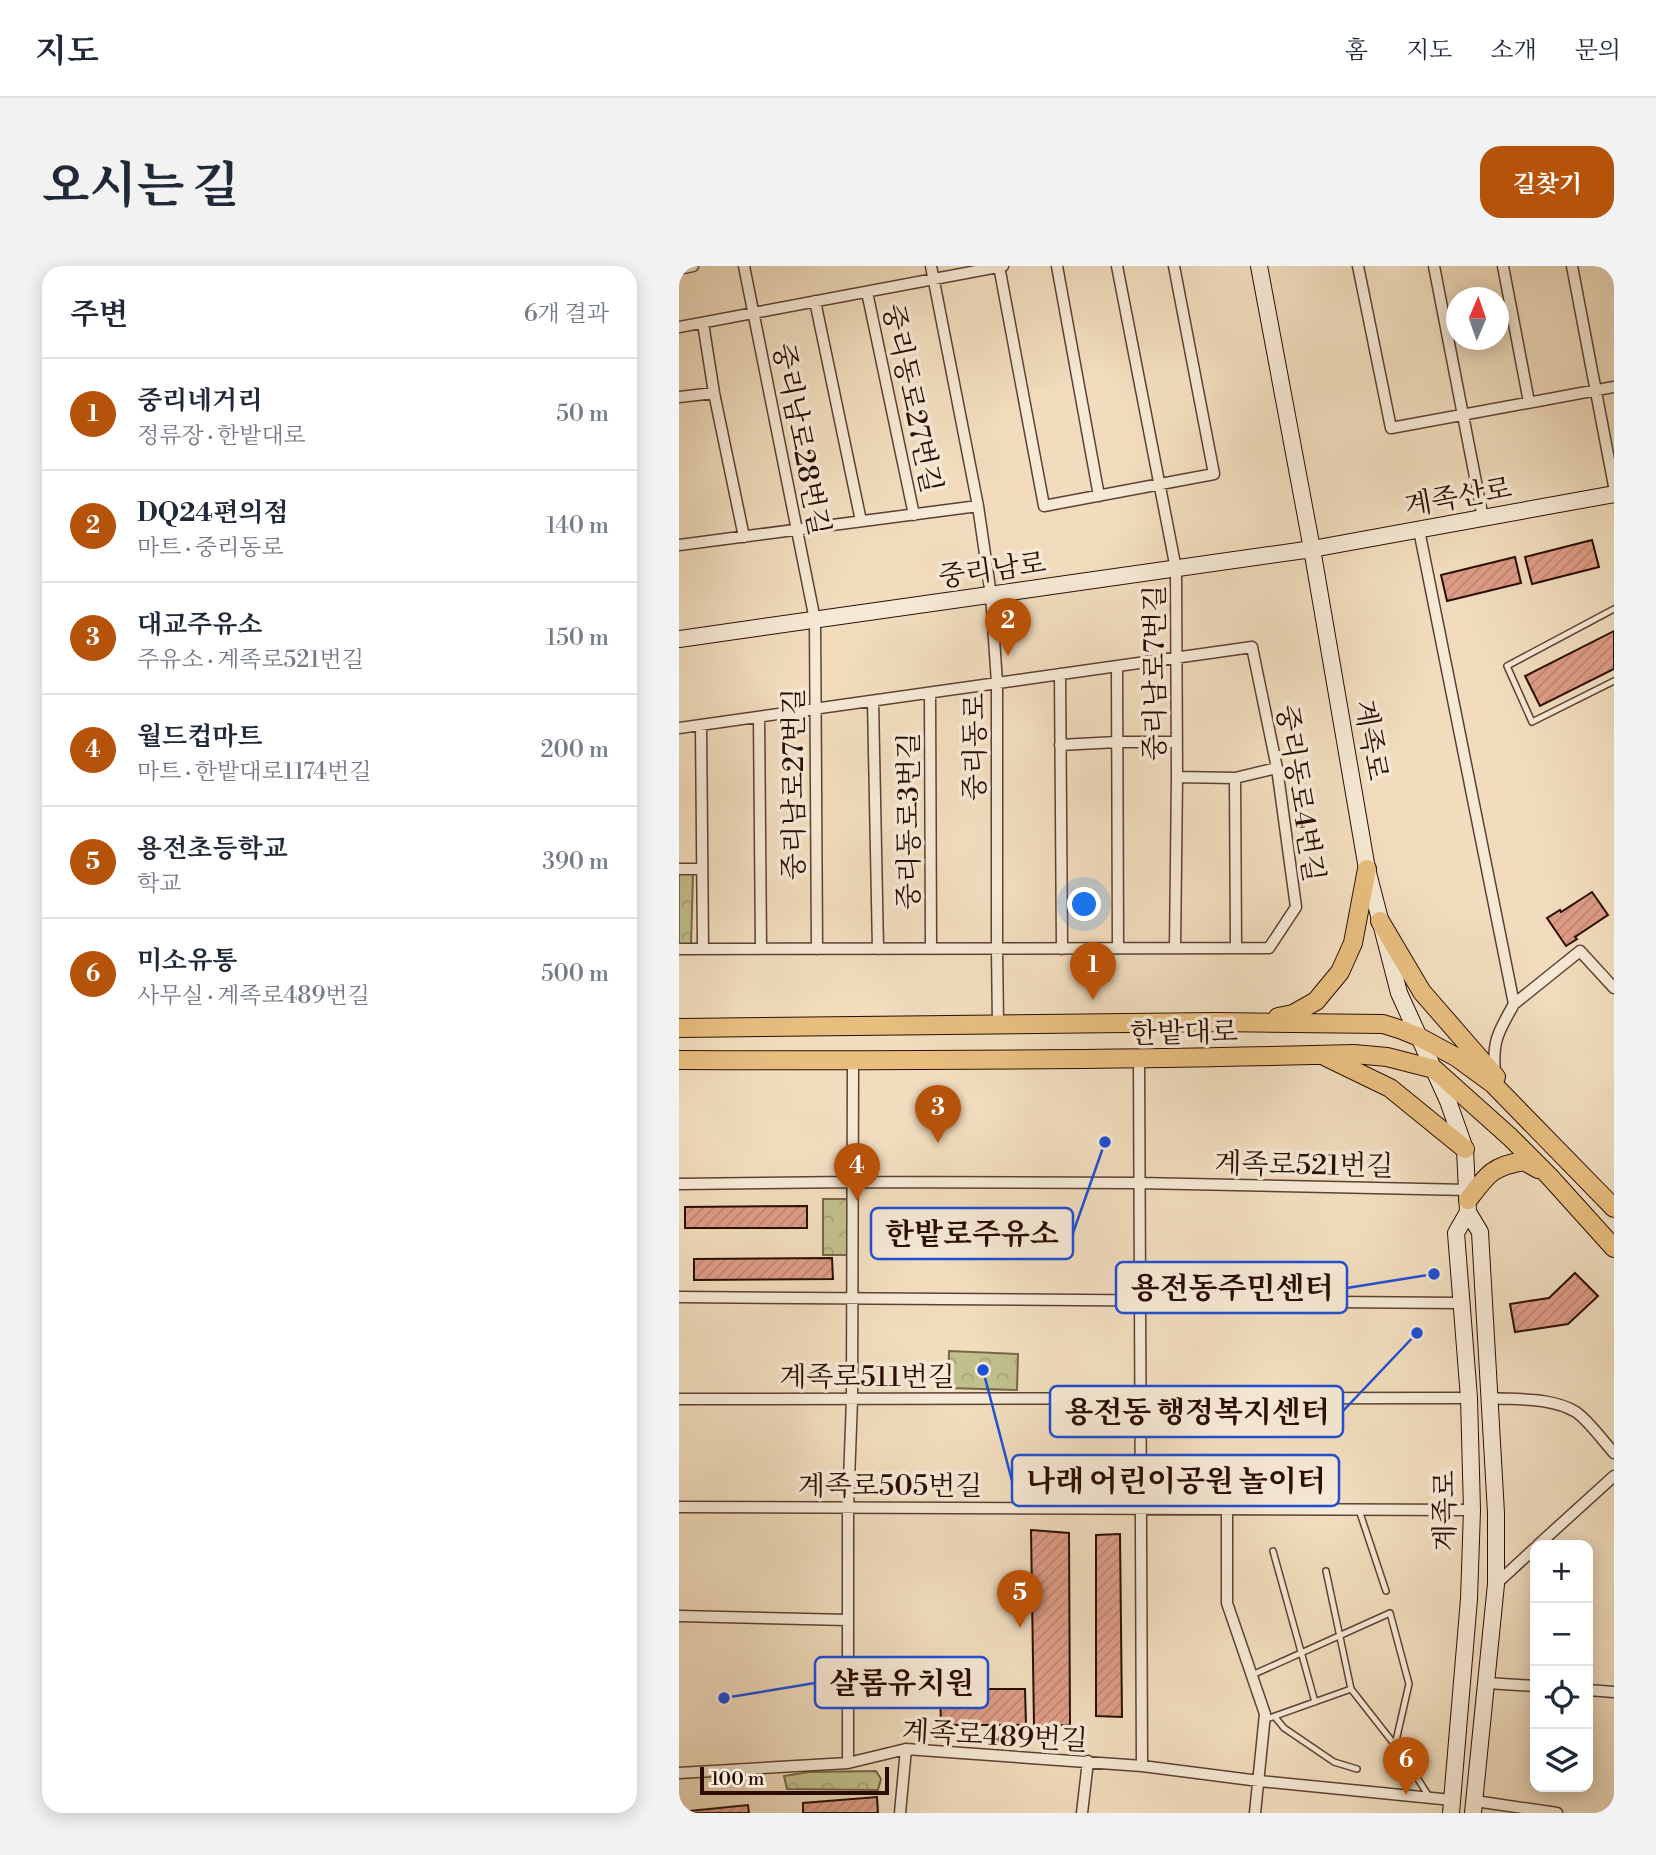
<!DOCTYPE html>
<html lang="ko">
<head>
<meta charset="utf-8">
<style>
	body { margin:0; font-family:"Libre Bodoni","Noto Serif KR",serif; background:#f2f2f3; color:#1f2937 }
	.controls { position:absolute; right:21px; bottom:21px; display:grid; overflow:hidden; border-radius:14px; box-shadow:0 4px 18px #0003 }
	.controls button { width:63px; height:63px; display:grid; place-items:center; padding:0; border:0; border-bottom:2px solid #e0e1e3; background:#fff; color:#1f2937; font:35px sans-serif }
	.compass { position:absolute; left:767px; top:21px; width:63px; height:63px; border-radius:50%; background:#fff; box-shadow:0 4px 18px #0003; rotate:2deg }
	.scale { position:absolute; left:21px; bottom:18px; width:189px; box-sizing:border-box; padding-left:7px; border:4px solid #2a0d03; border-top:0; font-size:19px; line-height:24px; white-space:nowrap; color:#2a0d03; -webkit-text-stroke:5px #f6e9d5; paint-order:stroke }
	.you { position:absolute; left:406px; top:639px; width:24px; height:24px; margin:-18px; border:5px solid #fff; border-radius:50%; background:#1a73e8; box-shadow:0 0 0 10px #1a73e833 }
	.badge { display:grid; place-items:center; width:46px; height:46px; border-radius:50%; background:#b45309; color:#fff; font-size:23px; font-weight:700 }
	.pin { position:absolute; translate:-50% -58px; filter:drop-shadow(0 2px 4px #0008) }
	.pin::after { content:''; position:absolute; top:37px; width:24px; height:21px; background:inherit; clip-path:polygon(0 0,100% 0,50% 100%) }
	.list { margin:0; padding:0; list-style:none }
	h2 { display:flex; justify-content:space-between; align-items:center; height:91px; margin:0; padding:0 28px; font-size:30px }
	h2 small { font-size:23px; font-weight:400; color:#747a83 }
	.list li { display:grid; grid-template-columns:46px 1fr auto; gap:21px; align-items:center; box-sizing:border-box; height:112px; padding:0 28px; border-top:2px solid #e0e1e3 }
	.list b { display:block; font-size:26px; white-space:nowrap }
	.list p { margin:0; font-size:23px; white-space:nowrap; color:#747a83 }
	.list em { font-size:23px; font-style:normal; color:#747a83 }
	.icon { flex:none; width:38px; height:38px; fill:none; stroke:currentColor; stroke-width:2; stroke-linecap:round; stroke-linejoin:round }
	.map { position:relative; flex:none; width:935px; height:1547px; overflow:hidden; border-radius:21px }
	header { display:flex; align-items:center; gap:42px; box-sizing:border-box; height:98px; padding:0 35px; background:#fff; border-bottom:2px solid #e0e1e3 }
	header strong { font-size:33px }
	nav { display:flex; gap:38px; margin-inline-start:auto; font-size:24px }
	.intro { display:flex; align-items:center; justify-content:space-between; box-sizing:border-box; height:168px; padding:0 42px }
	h1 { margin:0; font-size:49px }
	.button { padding:18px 32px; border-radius:21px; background:#b45309; color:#fff; font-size:24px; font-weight:700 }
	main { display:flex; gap:42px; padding:0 42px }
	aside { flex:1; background:#fff; border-radius:21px; box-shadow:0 4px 18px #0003 }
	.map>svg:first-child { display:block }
	.forest { fill:url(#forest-crowns); stroke:#766648; stroke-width:2 }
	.building { fill:url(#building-hatch); stroke:#2a0d03; stroke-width:2 }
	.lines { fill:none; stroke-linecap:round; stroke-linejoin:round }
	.service-casing { stroke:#5c4132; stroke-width:8 }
	.minor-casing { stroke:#5c4132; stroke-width:13 }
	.secondary-casing { stroke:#2a0d03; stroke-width:18 }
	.primary-casing { stroke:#2a0d03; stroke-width:20 }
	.service { stroke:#f6e9d5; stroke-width:5 }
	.minor { stroke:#f6e9d5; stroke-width:10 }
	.secondary { stroke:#f6e9d5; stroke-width:16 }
	.primary { stroke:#e8be7f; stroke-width:18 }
	.labels { text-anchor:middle; stroke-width:7; stroke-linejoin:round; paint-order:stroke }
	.street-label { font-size:28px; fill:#2a0d03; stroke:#f6e9d5 }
	.leader { fill:none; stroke:#1d4ed8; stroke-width:2.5 }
	.callout-dot { fill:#1d4ed8; stroke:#f6e9d5; stroke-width:2.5 }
	.callout { fill:#f6e9d5; stroke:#1d4ed8; stroke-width:2.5 }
	.callout-label { font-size:30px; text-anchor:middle; font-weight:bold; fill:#2a0d03 }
</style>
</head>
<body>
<header>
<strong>지도</strong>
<nav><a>홈</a><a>지도</a><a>소개</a><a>문의</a></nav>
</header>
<div class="intro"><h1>오시는 길</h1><a class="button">길찾기</a></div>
<main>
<aside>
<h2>주변<small>6개 결과</small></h2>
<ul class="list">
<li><span class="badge">1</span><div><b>중리네거리</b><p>정류장 · 한밭대로</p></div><em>50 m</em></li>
<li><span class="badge">2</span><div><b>DQ24편의점</b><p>마트 · 중리동로</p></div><em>140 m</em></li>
<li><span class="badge">3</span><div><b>대교주유소</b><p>주유소 · 계족로521번길</p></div><em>150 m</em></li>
<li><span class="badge">4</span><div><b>월드컵마트</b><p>마트 · 한밭대로1174번길</p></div><em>200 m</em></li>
<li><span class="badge">5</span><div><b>용전초등학교</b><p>학교</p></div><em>390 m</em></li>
<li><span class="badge">6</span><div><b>미소유통</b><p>사무실 · 계족로489번길</p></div><em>500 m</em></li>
</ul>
</aside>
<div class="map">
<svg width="935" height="1547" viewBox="0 0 935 1547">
	<defs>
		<pattern id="forest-crowns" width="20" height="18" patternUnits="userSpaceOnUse" patternTransform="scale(1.75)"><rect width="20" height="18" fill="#c1bf8c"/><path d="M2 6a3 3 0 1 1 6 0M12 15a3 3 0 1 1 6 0" fill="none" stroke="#a6a377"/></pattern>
		<pattern id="building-hatch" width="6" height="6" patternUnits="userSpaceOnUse" patternTransform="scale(1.75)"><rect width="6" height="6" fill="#de9d87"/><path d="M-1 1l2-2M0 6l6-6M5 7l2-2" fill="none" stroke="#bf8673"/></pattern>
	</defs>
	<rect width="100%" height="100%" fill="#f1ddbe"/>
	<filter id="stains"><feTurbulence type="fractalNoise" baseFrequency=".00286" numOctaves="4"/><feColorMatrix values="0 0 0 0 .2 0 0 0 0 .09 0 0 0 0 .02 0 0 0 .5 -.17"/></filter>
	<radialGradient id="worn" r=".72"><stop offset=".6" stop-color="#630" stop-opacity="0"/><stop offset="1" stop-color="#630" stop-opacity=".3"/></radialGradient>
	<!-- forest -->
	<path class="forest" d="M0,608H14L12,679H0Z
		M144,933H169V989H144Z
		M270,1085L339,1088L338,1124L269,1122Z
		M197,1505L202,1513L199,1524L108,1523L105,1510L130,1506Z"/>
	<!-- building -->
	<path class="building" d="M913,274L920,301L853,318L846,291Z
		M836,291L842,317L768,335L762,309Z
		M935,365V403L861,440L846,410Z
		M913,626L929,649L896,671L898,673L887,680L868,652L881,644L882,646Z
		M128,940V962H6V941Z
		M153,992L154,1013L15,1014V993Z
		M896,1007L919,1030L889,1058L836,1066L831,1038L870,1032Z
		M352,1264L390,1267L391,1459L355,1460Z
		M441,1268L443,1451L417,1450V1269Z
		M261,1423H346L347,1459H262Z
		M198,1531L199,1547H124V1537Z
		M69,1539L70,1547H0V1546Z"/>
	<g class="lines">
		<!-- service casing -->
		<g class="service-casing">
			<path id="service" d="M935,343L828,400L853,456L935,415
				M680,1244L707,1325
				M594,1285L636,1436
				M647,1305L672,1423L723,1488L751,1532
				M573,1409L711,1347L730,1418L716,1479
				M596,1451L605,1462L655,1496L678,1503
				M585,1454L672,1423"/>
		</g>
		<!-- minor casing -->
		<g class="minor-casing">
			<path id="minor" d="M65,0L136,354L138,683
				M252,0L299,240L312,329L318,417V683L319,758
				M320,0L365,240L535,208L495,0
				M378,0L420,230
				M438,0L497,303L498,511L496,682
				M679,0L712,162L935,121
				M755,0L804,252
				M824,0L850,136
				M893,0L935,220
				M0,3L14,0
				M188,26L235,249
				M136,35L182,255
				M24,57L35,127L65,271
				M0,61L324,0
				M0,131L35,127
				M740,264L835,738L901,685L935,722
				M0,279L299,240
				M438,400L439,682
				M381,408L383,683
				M251,427L252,683
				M194,435L199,683
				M80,451L82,683
				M22,459L24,683
				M0,462L573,381L598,502L617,641L590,682L0,683
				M381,479L438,476H498
				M498,511L556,512L598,502
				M556,512L557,682
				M0,603H23
				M460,793L463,1500
				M816,806C813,774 820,765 835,738
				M0,918L173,916L460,917L789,924
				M0,1031L782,1037
				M811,1132C839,1134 872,1131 897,1146C910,1155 924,1175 935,1187
				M0,1133L790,1132
				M0,1241L793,1244
				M548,1243V1337L586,1448L576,1547
				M859,1279L935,1210
				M817,1318L856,1282
				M0,1350L169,1354
				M808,1417L856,1420
				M909,1424L935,1426
				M169,1497V1242L173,1133L174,795
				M0,1507L169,1497L227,1483L463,1500L580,1515L773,1534
				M796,1535L878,1547
				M221,1547L227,1483
				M403,1547L409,1495"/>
		</g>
		<!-- secondary casing -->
		<g class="secondary-casing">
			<path id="secondary" d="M580,0L633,283L688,603L720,727L769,835L786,883L789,946L777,967L790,1132L793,1244L790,1333L772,1547
				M0,373L633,283L935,228
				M789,946L801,966L817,1247V1318L794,1547"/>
		</g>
		<!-- primary casing -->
		<g class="primary-casing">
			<path id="primary" d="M701,655L743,726L817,811
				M599,751L614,748L637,735L661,706L674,677L688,603
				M0,762L536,756L704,758L723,764L740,771L777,791L814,818L935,942
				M647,791L711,822L786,883
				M0,794C225,795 450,794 675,788L708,791L755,803L831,871L870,910L935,982
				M789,934C808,909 813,900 845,895L859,903"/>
		</g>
		<!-- service -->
		<use href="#service" class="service"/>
		<!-- minor -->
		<use href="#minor" class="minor"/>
		<!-- secondary -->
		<use href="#secondary" class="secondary"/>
		<!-- primary -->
		<use href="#primary" class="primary"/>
	</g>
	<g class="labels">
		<!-- street labels -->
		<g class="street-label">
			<text transform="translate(234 132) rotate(78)" y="10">중리동로27번길</text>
			<text transform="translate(123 173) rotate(79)" y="10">중리남로28번길</text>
			<text transform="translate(779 230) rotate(-10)" y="10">계족산로</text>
			<text transform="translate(313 303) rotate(-8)" y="10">중리남로</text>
			<text transform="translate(475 407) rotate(-90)" y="10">중리남로7번길</text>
			<text transform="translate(693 474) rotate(80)" y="10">계족로</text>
			<text transform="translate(295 481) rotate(-90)" y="10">중리동로</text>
			<text transform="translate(114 518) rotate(-90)" y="10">중리남로27번길</text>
			<text transform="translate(622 527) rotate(81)" y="10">중리동로4번길</text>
			<text transform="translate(229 555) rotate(-90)" y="10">중리동로3번길</text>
			<text transform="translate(505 766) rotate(-1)" y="10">한밭대로</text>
			<text transform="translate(625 898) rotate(1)" y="10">계족로521번길</text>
			<text x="188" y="1120">계족로511번길</text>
			<text x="211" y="1229">계족로505번길</text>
			<text transform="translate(765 1245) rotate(-90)" y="10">계족로</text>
			<text transform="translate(316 1469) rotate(3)" y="10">계족로489번길</text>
		</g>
	</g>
	<!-- callouts -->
	<path class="leader" d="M426 876L394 967M755 1008L668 1022M738 1067L664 1145M304 1104L333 1215M45 1432L136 1417"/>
	<g class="callout-dot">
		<circle cx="426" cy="876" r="7"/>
		<circle cx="755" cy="1008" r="7"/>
		<circle cx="738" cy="1067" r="7"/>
		<circle cx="304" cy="1104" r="7"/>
		<circle cx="45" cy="1432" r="7"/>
	</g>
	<g class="callout">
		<rect x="192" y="942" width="202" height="51" rx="7"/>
		<rect x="437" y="996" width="231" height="51" rx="7"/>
		<rect x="371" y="1120" width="293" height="51" rx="7"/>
		<rect x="333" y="1189" width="327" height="51" rx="7"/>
		<rect x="136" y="1391" width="173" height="51" rx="7"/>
	</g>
	<g class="callout-label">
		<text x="293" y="978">한밭로주유소</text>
		<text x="553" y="1032">용전동주민센터</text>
		<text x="518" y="1156">용전동 행정복지센터</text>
		<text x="497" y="1225">나래 어린이공원 놀이터</text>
		<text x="223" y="1427">샬롬유치원</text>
	</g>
	<rect width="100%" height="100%" filter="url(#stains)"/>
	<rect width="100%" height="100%" fill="url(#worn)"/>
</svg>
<div class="controls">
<button>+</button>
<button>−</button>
<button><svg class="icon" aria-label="locate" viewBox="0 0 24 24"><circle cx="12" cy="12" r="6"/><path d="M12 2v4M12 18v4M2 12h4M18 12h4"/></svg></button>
<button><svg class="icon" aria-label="layers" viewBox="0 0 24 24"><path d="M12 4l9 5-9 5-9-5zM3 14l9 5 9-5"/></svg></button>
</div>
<svg class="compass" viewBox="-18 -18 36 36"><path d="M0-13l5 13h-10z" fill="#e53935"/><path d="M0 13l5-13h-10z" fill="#747a83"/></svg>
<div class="scale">100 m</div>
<div class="you"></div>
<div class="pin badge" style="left:414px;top:734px">1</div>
<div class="pin badge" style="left:329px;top:390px">2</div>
<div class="pin badge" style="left:259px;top:877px">3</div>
<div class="pin badge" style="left:178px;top:935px">4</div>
<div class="pin badge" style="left:341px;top:1362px">5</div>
<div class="pin badge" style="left:727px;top:1529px">6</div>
</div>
</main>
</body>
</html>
